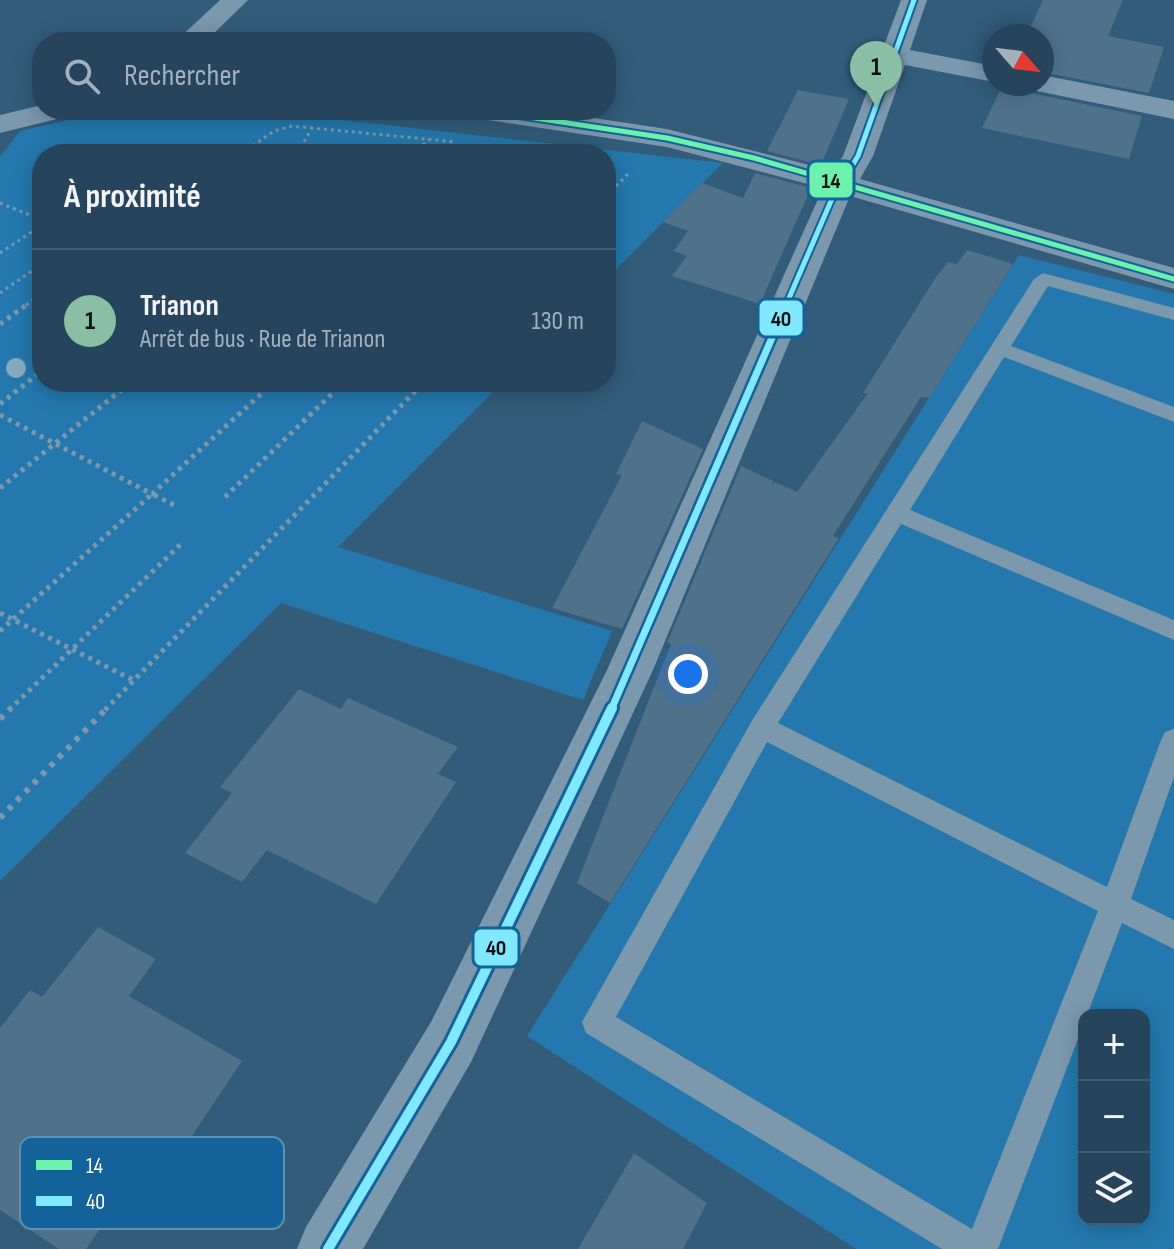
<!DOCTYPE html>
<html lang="fr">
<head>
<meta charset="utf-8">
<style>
	body { margin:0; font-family:"Sofia Sans Condensed",sans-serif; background:#324f65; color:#f1f3f6 }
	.controls { position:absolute; right:24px; bottom:24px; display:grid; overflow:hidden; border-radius:16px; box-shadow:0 4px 20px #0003 }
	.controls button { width:72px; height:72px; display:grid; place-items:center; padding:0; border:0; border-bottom:2px solid #425d72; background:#26455c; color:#f1f3f6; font:40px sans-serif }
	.compass { position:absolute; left:982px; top:24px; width:72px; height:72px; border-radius:50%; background:#26455c; box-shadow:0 4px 20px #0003; rotate:118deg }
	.you { position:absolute; left:688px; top:674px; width:28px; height:28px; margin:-20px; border:6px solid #fff; border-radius:50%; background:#1a73e8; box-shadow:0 0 0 12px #1a73e833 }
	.badge { display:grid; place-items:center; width:52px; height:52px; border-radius:50%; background:#8abfa5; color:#111; font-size:26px; font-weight:700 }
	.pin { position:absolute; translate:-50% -66px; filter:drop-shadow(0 2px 4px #0008) }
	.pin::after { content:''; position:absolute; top:42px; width:28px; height:24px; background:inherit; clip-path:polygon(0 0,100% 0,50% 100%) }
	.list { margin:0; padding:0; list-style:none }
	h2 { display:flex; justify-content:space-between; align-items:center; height:104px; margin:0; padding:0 32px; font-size:34px }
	h2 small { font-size:26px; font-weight:400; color:#a4b1bb }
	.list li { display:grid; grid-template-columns:52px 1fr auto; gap:24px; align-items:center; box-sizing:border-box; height:144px; padding:0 32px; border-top:2px solid #425d72 }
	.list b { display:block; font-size:30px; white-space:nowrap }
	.list p { margin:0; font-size:26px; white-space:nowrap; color:#a4b1bb }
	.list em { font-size:26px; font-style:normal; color:#a4b1bb }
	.icon { flex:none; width:44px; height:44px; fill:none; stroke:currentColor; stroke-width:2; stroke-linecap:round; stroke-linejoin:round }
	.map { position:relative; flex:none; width:1174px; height:1249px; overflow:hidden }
	.search { position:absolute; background:#26455c; box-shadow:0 4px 20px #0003; left:32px; top:32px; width:584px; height:88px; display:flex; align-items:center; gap:20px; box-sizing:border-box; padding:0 28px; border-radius:32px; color:#a4b1bb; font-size:30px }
	.panel { position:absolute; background:#26455c; box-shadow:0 4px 20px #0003; left:32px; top:144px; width:584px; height:248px; border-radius:32px }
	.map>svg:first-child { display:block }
	.green { fill:#2478ae; fill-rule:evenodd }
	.building { fill:#4f7189 }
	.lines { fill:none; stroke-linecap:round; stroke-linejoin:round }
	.path-far2 { stroke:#7c98ad; stroke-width:3; stroke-dasharray:3 4; stroke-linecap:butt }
	.path-far1 { stroke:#7c98ad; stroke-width:5; stroke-dasharray:4 5; stroke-linecap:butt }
	.path { stroke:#7c98ad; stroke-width:6; stroke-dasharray:5 7; stroke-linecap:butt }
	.lane { fill:#7c98ad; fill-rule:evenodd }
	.street { fill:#7c98ad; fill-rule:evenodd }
	.bus-1-casing { stroke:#136299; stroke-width:9 }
	.bus-2-far2-casing { stroke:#136299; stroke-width:9 }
	.bus-2-far1-casing { stroke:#136299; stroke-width:12 }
	.bus-2-casing { stroke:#136299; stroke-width:16 }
	.bus-1 { stroke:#6df2ae; stroke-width:5 }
	.bus-2-far2 { stroke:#80e8ff; stroke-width:5 }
	.bus-2-far1 { stroke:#80e8ff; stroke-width:7 }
	.bus-2 { stroke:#80e8ff; stroke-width:10 }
	.tree { fill:#88abc2 }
	.key { fill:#136299; stroke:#5a91b8; stroke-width:2 }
	.key-label { font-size:22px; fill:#fff }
	.line-badge { stroke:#136299; stroke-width:3 }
	.pale-badge-label { font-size:22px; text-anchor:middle; font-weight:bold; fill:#111 }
</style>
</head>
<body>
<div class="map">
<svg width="1174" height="1249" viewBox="0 0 1174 1249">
	<rect width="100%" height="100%" fill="#325c7a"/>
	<!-- green -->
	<path class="green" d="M135,110H335L333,119L723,163L606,279V154H42V382H503L338,547L612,631L583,700L281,603L0,881V157L20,131L81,117Z
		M1019,255L1174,294V1249H856L527,1036ZM1084,1015H1144V1219H1084Z"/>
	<!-- building -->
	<path class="building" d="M1043,0H1123L1108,36L1164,47L1149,93L1042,72V36H1026Z
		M1003,84H1025L1031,93L1142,116L1129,159L982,128Z
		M798,90L849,99L821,165L767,151Z
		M755,173L811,188L760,304L672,276L687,256L674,251L688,231L663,222L702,183L743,198Z
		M967,250L1013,264L929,398L921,397L833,536L839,538L610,903L577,883L671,644L667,643L741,466L773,481L772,486L775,482L797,492L868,393H863L936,277L948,262L957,264Z
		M642,421L703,449L622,629L552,608L622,475L616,474Z
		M299,689L341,709L348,698L458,747L438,774L456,782L376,904L267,850L242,882L185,853L232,793L220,787Z
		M98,927L156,959L129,996L242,1061L130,1228L110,1214L86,1249H59L0,1210V1028L30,990L42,997Z
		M634,1153L707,1203L683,1249H578Z"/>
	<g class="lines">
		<!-- path-far2 -->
		<path class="path-far2" d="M241,154L274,131L292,126L456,142
			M297,154L312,128
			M412,154L429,140
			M606,196L628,174L626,171
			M0,203L42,220
			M0,253L42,225
			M0,293L42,264
			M26,305L42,294"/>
		<!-- path-far1 -->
		<path class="path-far1" d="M0,324L29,303
			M0,404L42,371
			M0,415L152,494L274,382
			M0,488L131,382
			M225,497L344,382
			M0,613L133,680
			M0,631L152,494L176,506
			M9,710L183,542
			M105,710L424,382"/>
		<!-- path -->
		<path class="path" d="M0,719L11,708
			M0,818L107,708"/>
		<!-- lane -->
		<path class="lane" d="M1043,273L1174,308V320L1048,286L1011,346L1174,407V422L1004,357L910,510L1174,620V640L901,524L778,723L1107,887L1161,740L1165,732L1174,729V777L1131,899L1174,920V949L1122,923L1087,1015H1084V1023L998,1249H942L586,1033L582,1022L753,719L1034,279ZM767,742L1098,911L972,1229L616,1017Z"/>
		<!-- street -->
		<path class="street" d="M220,0H248L205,42H175Z
			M901,0H927L910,50L994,66V82L905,65L873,156L860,179L1174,268V289L850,196L653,670L471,1062L363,1249H297L306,1227L431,1022L607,670L823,188L667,147L481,119L471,116L466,110H540L667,129L833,171L843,156Z
			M1042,75L1174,101V119L1032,90L1028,84H1042Z
			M42,105V110H74L69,116L0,133V115Z"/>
		<!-- bus-1 casing -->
		<g class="bus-1-casing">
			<path id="bus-1" d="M481,110L667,138L754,158L1174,279"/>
		</g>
		<!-- bus-2-far2 casing -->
		<g class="bus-2-far2-casing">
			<path id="bus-2-far2" d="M786,305L831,201L858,156L914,0"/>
		</g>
		<!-- bus-2-far1 casing -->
		<g class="bus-2-far1-casing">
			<path id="bus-2-far1" d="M611,710L787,303"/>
		</g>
		<!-- bus-2 casing -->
		<g class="bus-2-casing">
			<path id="bus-2" d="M328,1249L451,1042L612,708"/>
		</g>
		<!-- bus-1 -->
		<use href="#bus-1" class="bus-1"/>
		<!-- bus-2-far2 -->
		<use href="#bus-2-far2" class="bus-2-far2"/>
		<!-- bus-2-far1 -->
		<use href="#bus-2-far1" class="bus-2-far1"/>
		<!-- bus-2 -->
		<use href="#bus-2" class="bus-2"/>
	</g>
	<!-- trees -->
	<circle class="tree" cx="16" cy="368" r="10"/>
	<!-- legend -->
	<rect x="20" y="1137" width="264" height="92" rx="12" class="key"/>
	<rect x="36" y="1160" width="36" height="10" fill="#6df2ae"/>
	<rect x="36" y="1196" width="36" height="10" fill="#80e8ff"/>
	<g class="key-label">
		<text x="86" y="1173">14</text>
		<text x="86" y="1209">40</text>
	</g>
	<g class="line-badge">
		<rect x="808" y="161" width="46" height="38" rx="8" fill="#6df2ae"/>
		<rect x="758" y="299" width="46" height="38" rx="8" fill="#80e8ff"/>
		<rect x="473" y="928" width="46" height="39" rx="8" fill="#80e8ff"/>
	</g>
	<g class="pale-badge-label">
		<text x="831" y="188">14</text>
		<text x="781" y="326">40</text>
		<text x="496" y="955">40</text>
	</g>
</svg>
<div class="controls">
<button>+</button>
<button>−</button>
<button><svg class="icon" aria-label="layers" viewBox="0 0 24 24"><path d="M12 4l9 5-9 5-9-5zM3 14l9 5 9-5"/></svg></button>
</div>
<svg class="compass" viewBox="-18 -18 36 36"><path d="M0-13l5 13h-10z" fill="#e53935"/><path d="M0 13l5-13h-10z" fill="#a4b1bb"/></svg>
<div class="you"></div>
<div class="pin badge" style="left:876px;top:107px">1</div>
<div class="search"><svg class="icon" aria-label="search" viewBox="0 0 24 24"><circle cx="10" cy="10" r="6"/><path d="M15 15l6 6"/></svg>Rechercher</div>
<section class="panel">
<h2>À proximité<small></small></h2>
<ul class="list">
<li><span class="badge">1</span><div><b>Trianon</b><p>Arrêt de bus · Rue de Trianon</p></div><em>130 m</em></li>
</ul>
</section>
</div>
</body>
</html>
